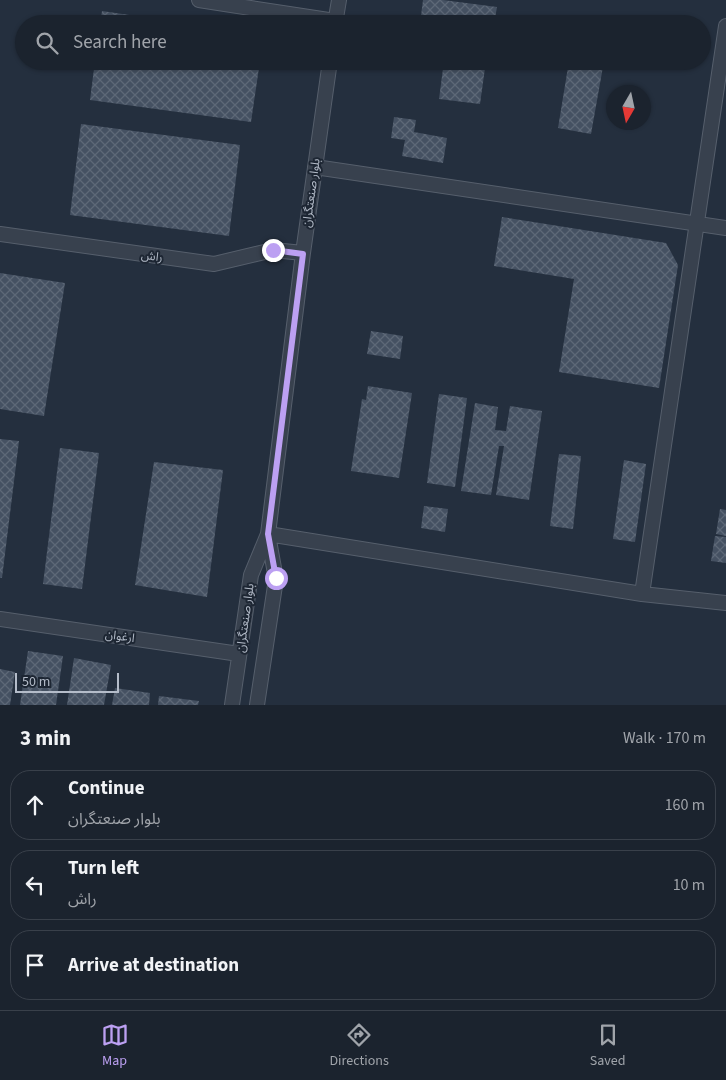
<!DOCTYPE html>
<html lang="en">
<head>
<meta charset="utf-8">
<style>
	body { margin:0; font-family:"Source Sans 3","Noto Sans Arabic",sans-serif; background:#282f3a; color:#f1f3f6 }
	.compass { position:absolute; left:606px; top:85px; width:45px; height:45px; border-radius:50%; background:#1b232e; box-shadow:0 1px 4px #0004; rotate:189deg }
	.scale { position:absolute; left:15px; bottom:12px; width:104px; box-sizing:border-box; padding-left:5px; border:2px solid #b4bcc9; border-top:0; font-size:14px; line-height:18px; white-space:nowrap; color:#b4bcc9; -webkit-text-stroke:4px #1d2633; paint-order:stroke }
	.stop { position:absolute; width:15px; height:15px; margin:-11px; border:4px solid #bca0f2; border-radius:50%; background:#fff }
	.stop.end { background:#bca0f2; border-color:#fff; box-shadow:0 1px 5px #0008 }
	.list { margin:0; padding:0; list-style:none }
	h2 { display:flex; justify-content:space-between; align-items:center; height:65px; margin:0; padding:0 20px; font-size:21px }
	h2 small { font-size:16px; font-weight:400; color:#a0a4aa }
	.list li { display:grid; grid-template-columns:32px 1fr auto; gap:15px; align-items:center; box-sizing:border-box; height:70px; margin:0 10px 10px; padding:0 10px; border:1px solid #39404a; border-radius:20px }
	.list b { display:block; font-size:19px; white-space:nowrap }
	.list p { margin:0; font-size:16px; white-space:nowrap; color:#a0a4aa }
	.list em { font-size:16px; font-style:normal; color:#a0a4aa }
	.icon { flex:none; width:28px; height:28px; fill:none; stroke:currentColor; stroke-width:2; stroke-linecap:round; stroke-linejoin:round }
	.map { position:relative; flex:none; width:726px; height:705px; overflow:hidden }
	.search { position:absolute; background:#1b232e; box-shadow:0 1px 4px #0004; left:15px; right:15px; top:15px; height:55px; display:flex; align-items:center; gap:12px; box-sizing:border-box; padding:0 18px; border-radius:28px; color:#a0a4aa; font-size:19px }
	.sheet { height:305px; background:#1b232e }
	nav { display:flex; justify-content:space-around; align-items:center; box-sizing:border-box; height:70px; border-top:1px solid #39404a; background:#1b232e; font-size:14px; color:#a0a4aa }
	nav a { display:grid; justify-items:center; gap:2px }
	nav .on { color:#bca0f2 }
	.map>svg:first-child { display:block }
	.building { fill:url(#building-cross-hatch) }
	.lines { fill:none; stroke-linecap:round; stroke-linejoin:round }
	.minor-casing { stroke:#565f6c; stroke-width:16 }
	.minor { stroke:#38414e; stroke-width:14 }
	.route { stroke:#bca0f2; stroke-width:6 }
	.labels { text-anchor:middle; stroke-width:4; stroke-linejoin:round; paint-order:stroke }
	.street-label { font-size:12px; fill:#b4bcc9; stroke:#1d2633 }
</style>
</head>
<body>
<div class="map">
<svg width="726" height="705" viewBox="0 0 726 705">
	<defs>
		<pattern id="building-cross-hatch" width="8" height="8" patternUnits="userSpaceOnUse" patternTransform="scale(1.25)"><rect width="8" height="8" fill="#455162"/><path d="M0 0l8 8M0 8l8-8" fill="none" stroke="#5d6877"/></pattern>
	</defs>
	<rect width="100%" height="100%" fill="#242f3e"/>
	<!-- building -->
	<path class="building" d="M423,0H443L497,7L494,24H420Z
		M102,11L184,23V24H100Z
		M577,18L606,23V24H576Z
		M95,61H260L251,122L90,100Z
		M444,61H486L480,104L439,99Z
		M569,61H604L591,134L558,128Z
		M394,117L416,120L414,132L447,138L443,163L402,156L405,140L391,138Z
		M81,124L240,145L229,236L70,215Z
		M502,217L666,243L678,265L659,388L559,372L574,279L494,266Z
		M0,273L65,283L44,416L0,409Z
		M371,331L403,336L400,359L367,354Z
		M368,386L412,393L399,478L351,471L362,399L366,400Z
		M439,394L467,398L455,487L427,483Z
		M475,403L498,407L495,430L506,431L510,406L542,411L529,500L496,495L504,446H499L491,495L461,491Z
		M0,439L19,441L2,578H0Z
		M60,448L99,453L82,589L43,584Z
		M559,454L581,456L573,529L550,526Z
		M624,460L646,464L635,542L613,539Z
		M154,462L223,470L207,597L135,585Z
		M424,506L448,509L445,532L421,528Z
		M720,509L726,510V536L716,534Z
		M715,536L726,537V563L711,561Z
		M28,651L63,656L56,705H20Z
		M74,658L111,665L104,705H67Z
		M0,669L15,672L10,705H0Z
		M115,688L150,693L149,705H112Z
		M159,696L199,701L198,705H158Z"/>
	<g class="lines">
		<!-- minor casing -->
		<g class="minor-casing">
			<path id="minor" d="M199,0L335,21
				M335,24L339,0
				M315,167L726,228
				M0,234L214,264L273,250L303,253
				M268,534L642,594L726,603
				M642,594L726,26
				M0,619L239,654
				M232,705L251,575L268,534L303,253L330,61
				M257,705L276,579L268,535"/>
		</g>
		<!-- minor -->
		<use href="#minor" class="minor"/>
	</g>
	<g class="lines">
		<!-- route -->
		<path class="route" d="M273,250L303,254L268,534L276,578"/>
	</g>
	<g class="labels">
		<!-- street labels -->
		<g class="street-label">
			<text transform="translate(311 193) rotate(-82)" y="4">بلوار صنعتگران</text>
			<text transform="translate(152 256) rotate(8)" y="4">راش</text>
			<text transform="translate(245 618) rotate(-82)" y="4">بلوار صنعتگران</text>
			<text transform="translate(120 636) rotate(8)" y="4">ارغوان</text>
		</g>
	</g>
</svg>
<svg class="compass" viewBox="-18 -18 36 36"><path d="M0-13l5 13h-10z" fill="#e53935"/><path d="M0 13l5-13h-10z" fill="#a0a4aa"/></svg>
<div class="scale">50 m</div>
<div class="stop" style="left:276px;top:578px"></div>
<div class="stop end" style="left:273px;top:250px"></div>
<div class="search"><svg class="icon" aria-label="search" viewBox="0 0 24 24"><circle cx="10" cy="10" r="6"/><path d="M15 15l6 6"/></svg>Search here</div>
</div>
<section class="sheet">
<h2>3 min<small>Walk · 170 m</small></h2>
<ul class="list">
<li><svg class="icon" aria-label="ahead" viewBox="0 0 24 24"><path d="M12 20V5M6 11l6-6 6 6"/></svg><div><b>Continue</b><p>بلوار صنعتگران</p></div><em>160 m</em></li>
<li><svg class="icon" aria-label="left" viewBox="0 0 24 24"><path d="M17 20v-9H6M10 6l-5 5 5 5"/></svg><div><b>Turn left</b><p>راش</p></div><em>10 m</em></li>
<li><svg class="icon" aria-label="arrive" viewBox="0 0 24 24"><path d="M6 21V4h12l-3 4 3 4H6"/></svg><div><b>Arrive at destination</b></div></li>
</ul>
</section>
<nav>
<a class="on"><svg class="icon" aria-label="map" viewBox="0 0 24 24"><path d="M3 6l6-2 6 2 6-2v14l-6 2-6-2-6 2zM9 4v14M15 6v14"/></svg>Map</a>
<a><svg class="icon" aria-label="directions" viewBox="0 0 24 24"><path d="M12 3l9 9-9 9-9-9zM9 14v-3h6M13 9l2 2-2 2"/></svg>Directions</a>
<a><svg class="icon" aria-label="saved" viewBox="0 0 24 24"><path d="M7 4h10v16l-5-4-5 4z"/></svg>Saved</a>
</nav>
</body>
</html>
